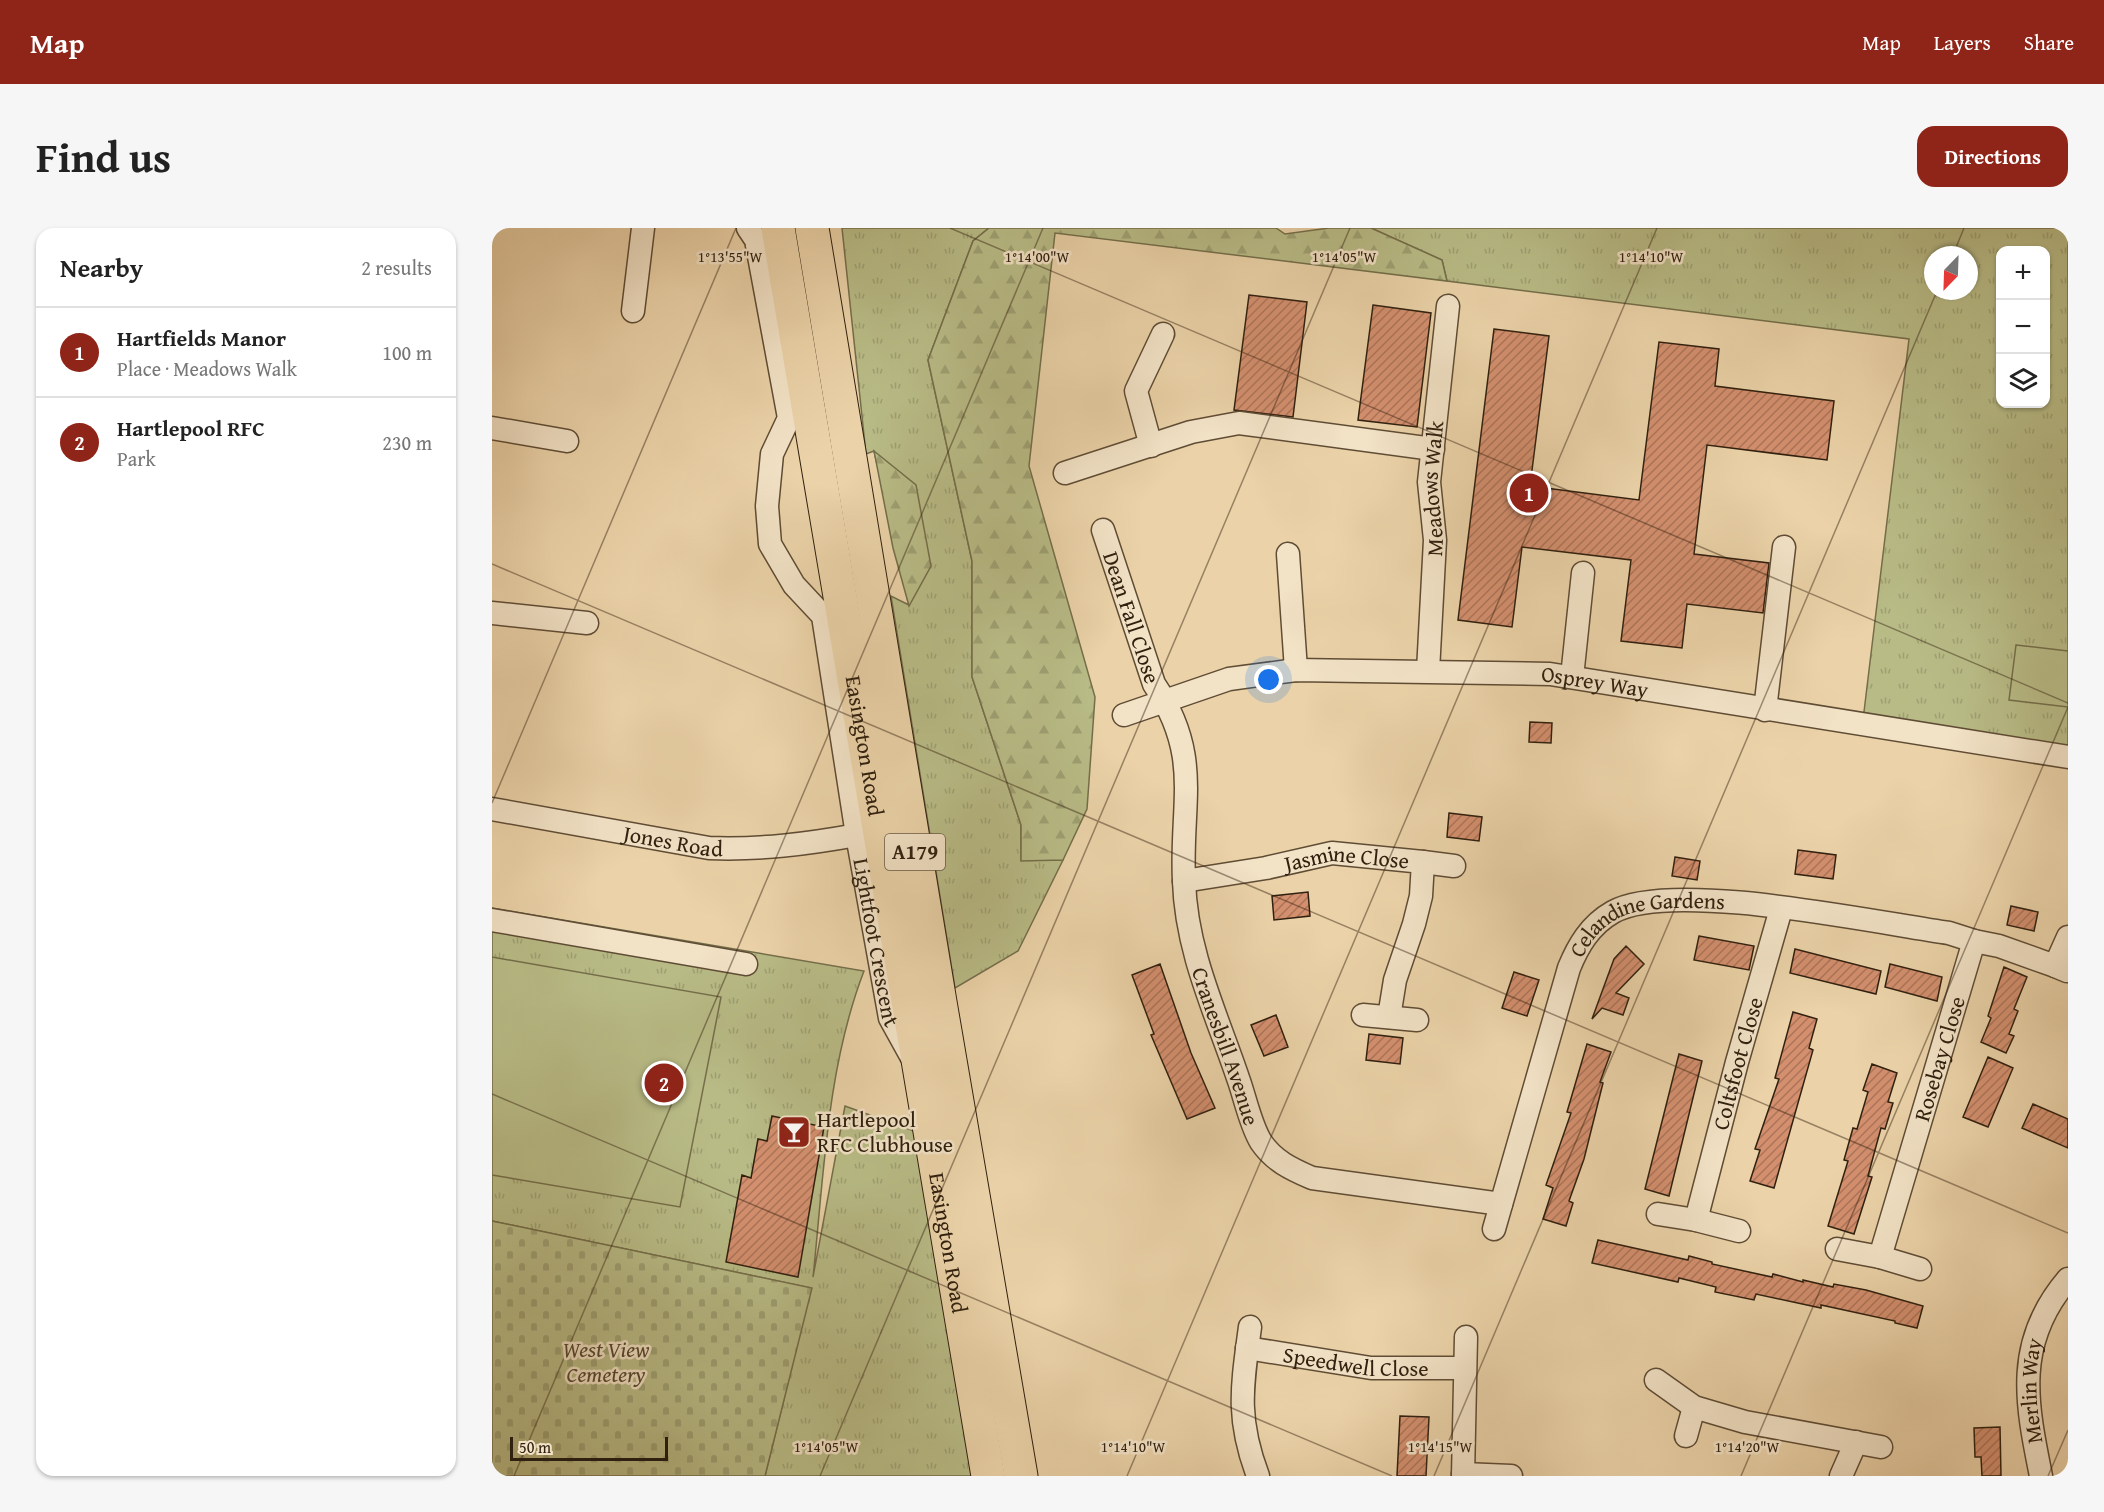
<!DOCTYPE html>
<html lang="en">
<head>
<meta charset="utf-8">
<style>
	body { margin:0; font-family:"Gentium Book Plus",serif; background:#f6f6f6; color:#222 }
	.controls { position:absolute; right:18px; top:18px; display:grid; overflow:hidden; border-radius:12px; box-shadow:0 2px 4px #0004 }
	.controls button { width:54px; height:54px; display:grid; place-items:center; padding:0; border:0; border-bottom:2px solid #e0e0e0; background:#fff; color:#222; font:30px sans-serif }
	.compass { position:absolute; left:1432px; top:18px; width:54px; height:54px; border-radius:50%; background:#fff; box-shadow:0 2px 4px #0004; rotate:203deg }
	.scale { position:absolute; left:18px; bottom:15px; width:158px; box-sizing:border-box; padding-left:6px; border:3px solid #30200f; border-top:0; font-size:16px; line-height:21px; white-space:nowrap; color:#30200f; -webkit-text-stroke:4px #f2e2c6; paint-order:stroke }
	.you { position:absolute; left:777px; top:452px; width:21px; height:21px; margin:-15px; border:4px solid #fff; border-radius:50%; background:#1a73e8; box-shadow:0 0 0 9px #1a73e833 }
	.badge { display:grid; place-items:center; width:39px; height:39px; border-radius:50%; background:#8f2418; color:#fff; font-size:20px; font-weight:700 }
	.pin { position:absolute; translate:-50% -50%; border:3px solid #fff; box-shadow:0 2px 6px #0006 }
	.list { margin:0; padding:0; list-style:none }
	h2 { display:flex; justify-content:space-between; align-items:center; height:78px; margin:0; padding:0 24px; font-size:26px }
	h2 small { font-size:20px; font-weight:400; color:#767676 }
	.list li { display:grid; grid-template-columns:39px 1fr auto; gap:18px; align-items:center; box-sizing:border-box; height:90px; padding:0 24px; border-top:2px solid #e0e0e0 }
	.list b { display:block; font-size:22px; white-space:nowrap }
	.list p { margin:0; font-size:20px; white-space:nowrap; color:#767676 }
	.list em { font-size:20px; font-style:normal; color:#767676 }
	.icon { flex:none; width:33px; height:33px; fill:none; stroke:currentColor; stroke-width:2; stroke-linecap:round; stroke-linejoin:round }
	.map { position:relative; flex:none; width:1576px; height:1248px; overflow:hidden; border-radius:18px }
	header { display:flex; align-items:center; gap:36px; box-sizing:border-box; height:84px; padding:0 30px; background:#8f2418; color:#fff }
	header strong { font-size:28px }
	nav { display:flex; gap:33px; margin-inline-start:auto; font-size:21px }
	.intro { display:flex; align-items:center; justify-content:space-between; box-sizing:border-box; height:144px; padding:0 36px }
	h1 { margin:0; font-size:42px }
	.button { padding:15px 27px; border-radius:18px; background:#8f2418; color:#fff; font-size:21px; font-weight:700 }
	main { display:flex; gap:36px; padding:0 36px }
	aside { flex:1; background:#fff; border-radius:18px; box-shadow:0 2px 4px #0004 }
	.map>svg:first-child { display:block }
	.grass { fill:url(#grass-tufts); stroke:#746e4a; stroke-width:1.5; fill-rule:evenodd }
	.forest { fill:url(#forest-firs); stroke:#746e4a; stroke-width:1.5 }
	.cemetery { fill:url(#cemetery-stones); stroke:#746e4a; stroke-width:1.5 }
	.pitch { fill:#b8bb86; stroke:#746e4a; stroke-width:1.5 }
	.building { fill:url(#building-hatch); stroke:#30200f; stroke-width:1.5 }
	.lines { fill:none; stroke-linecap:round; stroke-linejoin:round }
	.minor-casing { stroke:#5f4c35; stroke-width:25 }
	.trunk-casing { stroke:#30200f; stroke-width:35 }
	.minor { stroke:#f2e2c6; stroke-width:22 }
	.trunk { stroke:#ebd2a8; stroke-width:33 }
	.ticks { fill:none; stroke:#30200f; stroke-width:1.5; stroke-opacity:0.45 }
	.labels { text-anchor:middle; stroke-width:5; stroke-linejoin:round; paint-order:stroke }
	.shield { fill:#f2e2c6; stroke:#6a5a46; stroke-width:1.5 }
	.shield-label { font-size:21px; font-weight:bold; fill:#30200f }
	.street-label { font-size:22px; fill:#30200f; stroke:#f2e2c6 }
	.poi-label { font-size:22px; fill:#30200f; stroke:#f2e2c6; text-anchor:start }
	.park-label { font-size:22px; font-style:italic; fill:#52472d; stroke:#f2e2c6 }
	.ticks-label { font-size:15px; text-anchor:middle; fill:#30200f; stroke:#f2e2c6; stroke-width:5; stroke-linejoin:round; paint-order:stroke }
</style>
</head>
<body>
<header>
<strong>Map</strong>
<nav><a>Map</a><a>Layers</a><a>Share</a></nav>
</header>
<div class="intro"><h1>Find us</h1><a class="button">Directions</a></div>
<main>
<aside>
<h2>Nearby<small>2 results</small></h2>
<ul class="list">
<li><span class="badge">1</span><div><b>Hartfields Manor</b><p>Place · Meadows Walk</p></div><em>100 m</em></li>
<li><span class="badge">2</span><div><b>Hartlepool RFC</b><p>Park</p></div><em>230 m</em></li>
</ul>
</aside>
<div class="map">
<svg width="1576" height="1248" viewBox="0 0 1576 1248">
	<defs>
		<pattern id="grass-tufts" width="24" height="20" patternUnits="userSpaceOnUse" patternTransform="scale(1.5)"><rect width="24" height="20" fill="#b8bb86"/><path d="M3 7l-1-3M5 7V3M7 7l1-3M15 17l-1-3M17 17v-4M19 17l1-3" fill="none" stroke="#9ea072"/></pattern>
		<pattern id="forest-firs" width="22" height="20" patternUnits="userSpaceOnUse" patternTransform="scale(1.5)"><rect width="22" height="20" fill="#b8bb86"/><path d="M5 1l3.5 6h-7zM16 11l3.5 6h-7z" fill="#9ea072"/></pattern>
		<pattern id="cemetery-stones" width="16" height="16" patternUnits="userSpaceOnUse" patternTransform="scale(1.5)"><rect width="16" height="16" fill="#b8bb86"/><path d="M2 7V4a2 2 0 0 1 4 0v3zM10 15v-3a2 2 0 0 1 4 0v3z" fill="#9ea072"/></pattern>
		<pattern id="building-hatch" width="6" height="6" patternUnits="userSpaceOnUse" patternTransform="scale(1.5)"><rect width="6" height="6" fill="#d38f6e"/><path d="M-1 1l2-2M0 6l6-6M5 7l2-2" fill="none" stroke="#ac7459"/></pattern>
	</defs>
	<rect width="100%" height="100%" fill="#ebd2a8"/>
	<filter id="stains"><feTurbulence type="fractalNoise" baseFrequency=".00333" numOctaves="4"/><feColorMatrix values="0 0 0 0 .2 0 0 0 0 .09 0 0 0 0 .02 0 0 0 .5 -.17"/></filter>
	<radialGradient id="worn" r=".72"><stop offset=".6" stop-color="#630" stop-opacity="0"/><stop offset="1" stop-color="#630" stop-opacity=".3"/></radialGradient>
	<!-- grass -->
	<path class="grass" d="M350,0H497L481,13L436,132L480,333V449L529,597V632H571L526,723L463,760L399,368L417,377L382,223L374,226Z
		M879,0H1576V524L1371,492L1417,111L955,53L950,32ZM1508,22H1554V176H1508ZM1441,27H1477V63H1441Z
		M0,680L372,743C335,839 332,946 321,1049L353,878L447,912L505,1248H273L319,1060L0,993Z"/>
	<!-- forest -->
	<path class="forest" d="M497,0H784L793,6L837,0H879L950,32L955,53L563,5L537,238L603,469L595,581L571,632L529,633V597L480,449V333L436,132L481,13Z
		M382,223L424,257L439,338L417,378L401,320Z"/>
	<!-- cemetery -->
	<path class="cemetery" d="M0,993L320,1060L273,1248H0Z"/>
	<!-- pitch -->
	<path class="pitch" d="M1524,417L1576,423V479L1517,472Z
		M0,729L229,769L188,979L0,947Z"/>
	<!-- building -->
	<path class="building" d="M757,67L815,74L801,189L742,182Z
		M881,77L939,85L925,199L866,192Z
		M1002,101L1057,108L1038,258L1147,272L1167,114L1227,121L1223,158L1342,173L1335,232L1215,217L1202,326L1277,335L1271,385L1195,376L1190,420L1129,413L1139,332L1030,319L1020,399L966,392Z
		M1038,494L1060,495L1059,515L1037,514Z
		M957,585L990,589L987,613L955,609Z
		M1306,622L1344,627L1341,651L1303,646Z
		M1183,629L1208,633L1205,652L1180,648Z
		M816,664L818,688L782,692L780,668Z
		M1519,678L1546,684L1542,703L1515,697Z
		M1207,708L1262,718L1257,742L1202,732Z
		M1134,718L1152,736L1124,765L1137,770L1131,787L1110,780L1100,791L1122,731Z
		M1303,721L1389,743L1384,766L1298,745Z
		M668,736L699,825L723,880L695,891L659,807L662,806L640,747Z
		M1398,736L1450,749L1445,773L1393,759Z
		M1512,739L1535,749L1522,781L1526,783L1517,806L1522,808L1514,825L1489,814L1499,790L1496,788Z
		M1022,744L1047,752L1035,788L1010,780Z
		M1301,784L1325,791L1317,820L1321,822L1282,960L1258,953L1268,922L1263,921L1287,851L1283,850Z
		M784,787L796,819L772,828L759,797Z
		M877,806L911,810L908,836L874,832Z
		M1095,816L1119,824L1108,854L1111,855L1092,931L1077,973L1081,975L1074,998L1051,991L1061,960L1054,957L1079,885L1075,884Z
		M1187,826L1210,833L1177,968L1153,961Z
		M1496,829L1521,840L1496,899L1471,889Z
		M1380,836L1405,845L1396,874L1401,875L1393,901L1389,900L1376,948L1380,949L1362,1006L1336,998L1356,933L1352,932L1361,900L1365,901L1376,864L1371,862Z
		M1541,876L1576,891V920L1530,900Z
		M280,888L332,899L306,1049L234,1034L250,947L259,950L266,911L275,913Z
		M1106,1012L1196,1032L1197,1028L1220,1034V1036L1280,1049L1281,1046L1311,1054V1052L1341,1059L1342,1056L1374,1062L1431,1078L1425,1100L1403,1095V1093L1329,1077V1080L1264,1066L1262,1072L1223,1064L1224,1059L1187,1050L1186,1054L1100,1035Z
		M908,1188L937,1189L934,1248H905Z
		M1508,1199L1509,1248H1490L1489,1229H1483L1482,1200Z"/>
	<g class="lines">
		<!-- minor casing -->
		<g class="minor-casing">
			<g id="minor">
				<path id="s1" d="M256,0L264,12L297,190L280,226L275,278L278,316L302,357L331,388L365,607L398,790L419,828"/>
				<path d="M141,83L151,0"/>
				<path d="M0,200L75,213"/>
				<path d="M659,218L644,163L671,106"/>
				<path d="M573,245L699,204L747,195L941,221"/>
				<path id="s2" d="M611,302L662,456C711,529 688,575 692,653C694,723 724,785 746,850C753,869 758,896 769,914C782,933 799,941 820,950L1009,976"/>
				<path d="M796,326L804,442"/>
				<path d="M0,385L95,395"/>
				<path id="s3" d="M936,443L943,312L937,254L956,78"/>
				<path d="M1080,449L1091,345"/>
				<path d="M1273,482L1292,319"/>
				<path id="s4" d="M632,487L737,451L804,442L1058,446L1576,529"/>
				<path id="s5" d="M0,581L217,620C268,622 315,616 365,607"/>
				<path d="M931,634L962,638"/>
				<path id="s6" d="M692,653L774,640L840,625L931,634L929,668L922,696L903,752L897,789"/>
				<path d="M0,692L254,736"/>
				<path d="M1575,743L1563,738L1576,709"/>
				<path d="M871,787L925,792"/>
				<path d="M1166,986L1204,992L1247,1003"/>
				<path id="s7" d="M1204,992L1245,834L1289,681"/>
				<path id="s8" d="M1002,1001L1077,740C1086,718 1098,697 1121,684C1179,651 1385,695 1457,705L1482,713"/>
				<path d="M1345,1021L1388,1029L1428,1041"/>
				<path id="s9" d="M1388,1029L1482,713L1507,718L1563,738"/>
				<path d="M758,1099C750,1159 744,1190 766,1248"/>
				<path id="s10" d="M755,1120L879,1140H972"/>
				<path d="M1164,1152L1202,1179L1253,1194L1389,1219"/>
				<path d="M1194,1208L1202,1179"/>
				<path d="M971,1246L1019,1248"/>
				<path d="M971,1248L974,1109"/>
				<path d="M1349,1248L1364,1214"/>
				<path id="s11" d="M1549,1248C1534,1174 1522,1114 1576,1051"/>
			</g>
		</g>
		<!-- trunk casing -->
		<g class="trunk-casing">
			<g id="trunk">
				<path id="s12" d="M286,0L496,1248"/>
				<path d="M320,0L448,774L529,1248"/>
			</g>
		</g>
		<!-- minor -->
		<use href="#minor" class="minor"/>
		<!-- trunk -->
		<use href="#trunk" class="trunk"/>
	</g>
	<!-- ticks -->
	<path class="ticks" d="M458,0L1576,475M1461,27L1472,0M0,336L1576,1005M0,575L244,0M0,866L900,1248M22,1248L551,0M328,1248L858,0M635,1248L1165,0M942,1248L1445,63M1249,1248L1576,479M1556,1248L1576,1202"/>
	<!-- icons -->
	<defs>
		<g id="bar-square" transform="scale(1.725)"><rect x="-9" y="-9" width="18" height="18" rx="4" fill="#8f2418" stroke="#f2e2c6"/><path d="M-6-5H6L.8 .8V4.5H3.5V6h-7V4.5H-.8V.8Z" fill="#fff"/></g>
	</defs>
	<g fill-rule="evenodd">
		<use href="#bar-square" x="302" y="904"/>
	</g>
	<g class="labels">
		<!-- shield labels -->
		<rect class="shield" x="393" y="606" width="60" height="36" rx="4.5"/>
		<g class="shield-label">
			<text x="423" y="631">A179</text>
		</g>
		<!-- street labels -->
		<g class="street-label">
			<text dy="8" stroke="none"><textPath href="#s3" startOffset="183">Meadows Walk</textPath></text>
			<text dy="8" stroke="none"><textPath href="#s2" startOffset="92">Dean Fall Close</textPath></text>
			<text dy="8" stroke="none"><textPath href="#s4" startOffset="478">Osprey Way</textPath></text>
			<text dy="8" stroke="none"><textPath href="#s12" startOffset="525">Easington Road</textPath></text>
			<text dy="8" stroke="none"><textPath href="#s5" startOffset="184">Jones Road</textPath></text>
			<text dy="8" stroke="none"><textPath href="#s6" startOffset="165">Jasmine Close</textPath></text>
			<text dy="8" stroke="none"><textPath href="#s8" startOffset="372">Celandine Gardens</textPath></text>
			<text dy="8" stroke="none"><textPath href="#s1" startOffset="746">Lightfoot Crescent</textPath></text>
			<text dy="8" stroke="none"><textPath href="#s2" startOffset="537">Cranesbill Avenue</textPath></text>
			<text dy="8" stroke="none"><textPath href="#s9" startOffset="207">Rosebay Close</textPath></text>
			<text dy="8" stroke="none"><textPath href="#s7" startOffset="162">Coltsfoot Close</textPath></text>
			<text dy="8" stroke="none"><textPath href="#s12" startOffset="1029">Easington Road</textPath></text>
			<text dy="8" stroke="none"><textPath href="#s10" startOffset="110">Speedwell Close</textPath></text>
			<text dy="8" stroke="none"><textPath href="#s11" startOffset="86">Merlin Way</textPath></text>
		</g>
		<!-- poi labels -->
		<g class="poi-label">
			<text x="325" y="899">Hartlepool<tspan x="325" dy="25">RFC Clubhouse</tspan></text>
		</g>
		<!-- park labels -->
		<g class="park-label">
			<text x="114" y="1129">West View<tspan x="114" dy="25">Cemetery</tspan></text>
		</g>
	</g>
	<g class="ticks-label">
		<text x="238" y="34">1°13'55"W</text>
		<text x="545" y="34">1°14'00"W</text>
		<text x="852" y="34">1°14'05"W</text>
		<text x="1159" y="34">1°14'10"W</text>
		<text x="334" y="1224">1°14'05"W</text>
		<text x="641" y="1224">1°14'10"W</text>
		<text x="948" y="1224">1°14'15"W</text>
		<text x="1255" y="1224">1°14'20"W</text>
	</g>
	<rect width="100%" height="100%" filter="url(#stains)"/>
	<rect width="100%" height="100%" fill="url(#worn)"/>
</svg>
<div class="controls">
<button>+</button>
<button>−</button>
<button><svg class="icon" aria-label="layers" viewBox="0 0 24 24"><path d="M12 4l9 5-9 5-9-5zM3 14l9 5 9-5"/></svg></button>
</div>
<svg class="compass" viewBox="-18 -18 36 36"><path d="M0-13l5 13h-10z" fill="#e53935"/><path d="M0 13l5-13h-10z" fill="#767676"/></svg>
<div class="scale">50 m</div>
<div class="you"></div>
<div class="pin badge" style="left:1037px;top:265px">1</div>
<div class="pin badge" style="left:172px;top:855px">2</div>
</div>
</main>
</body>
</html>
